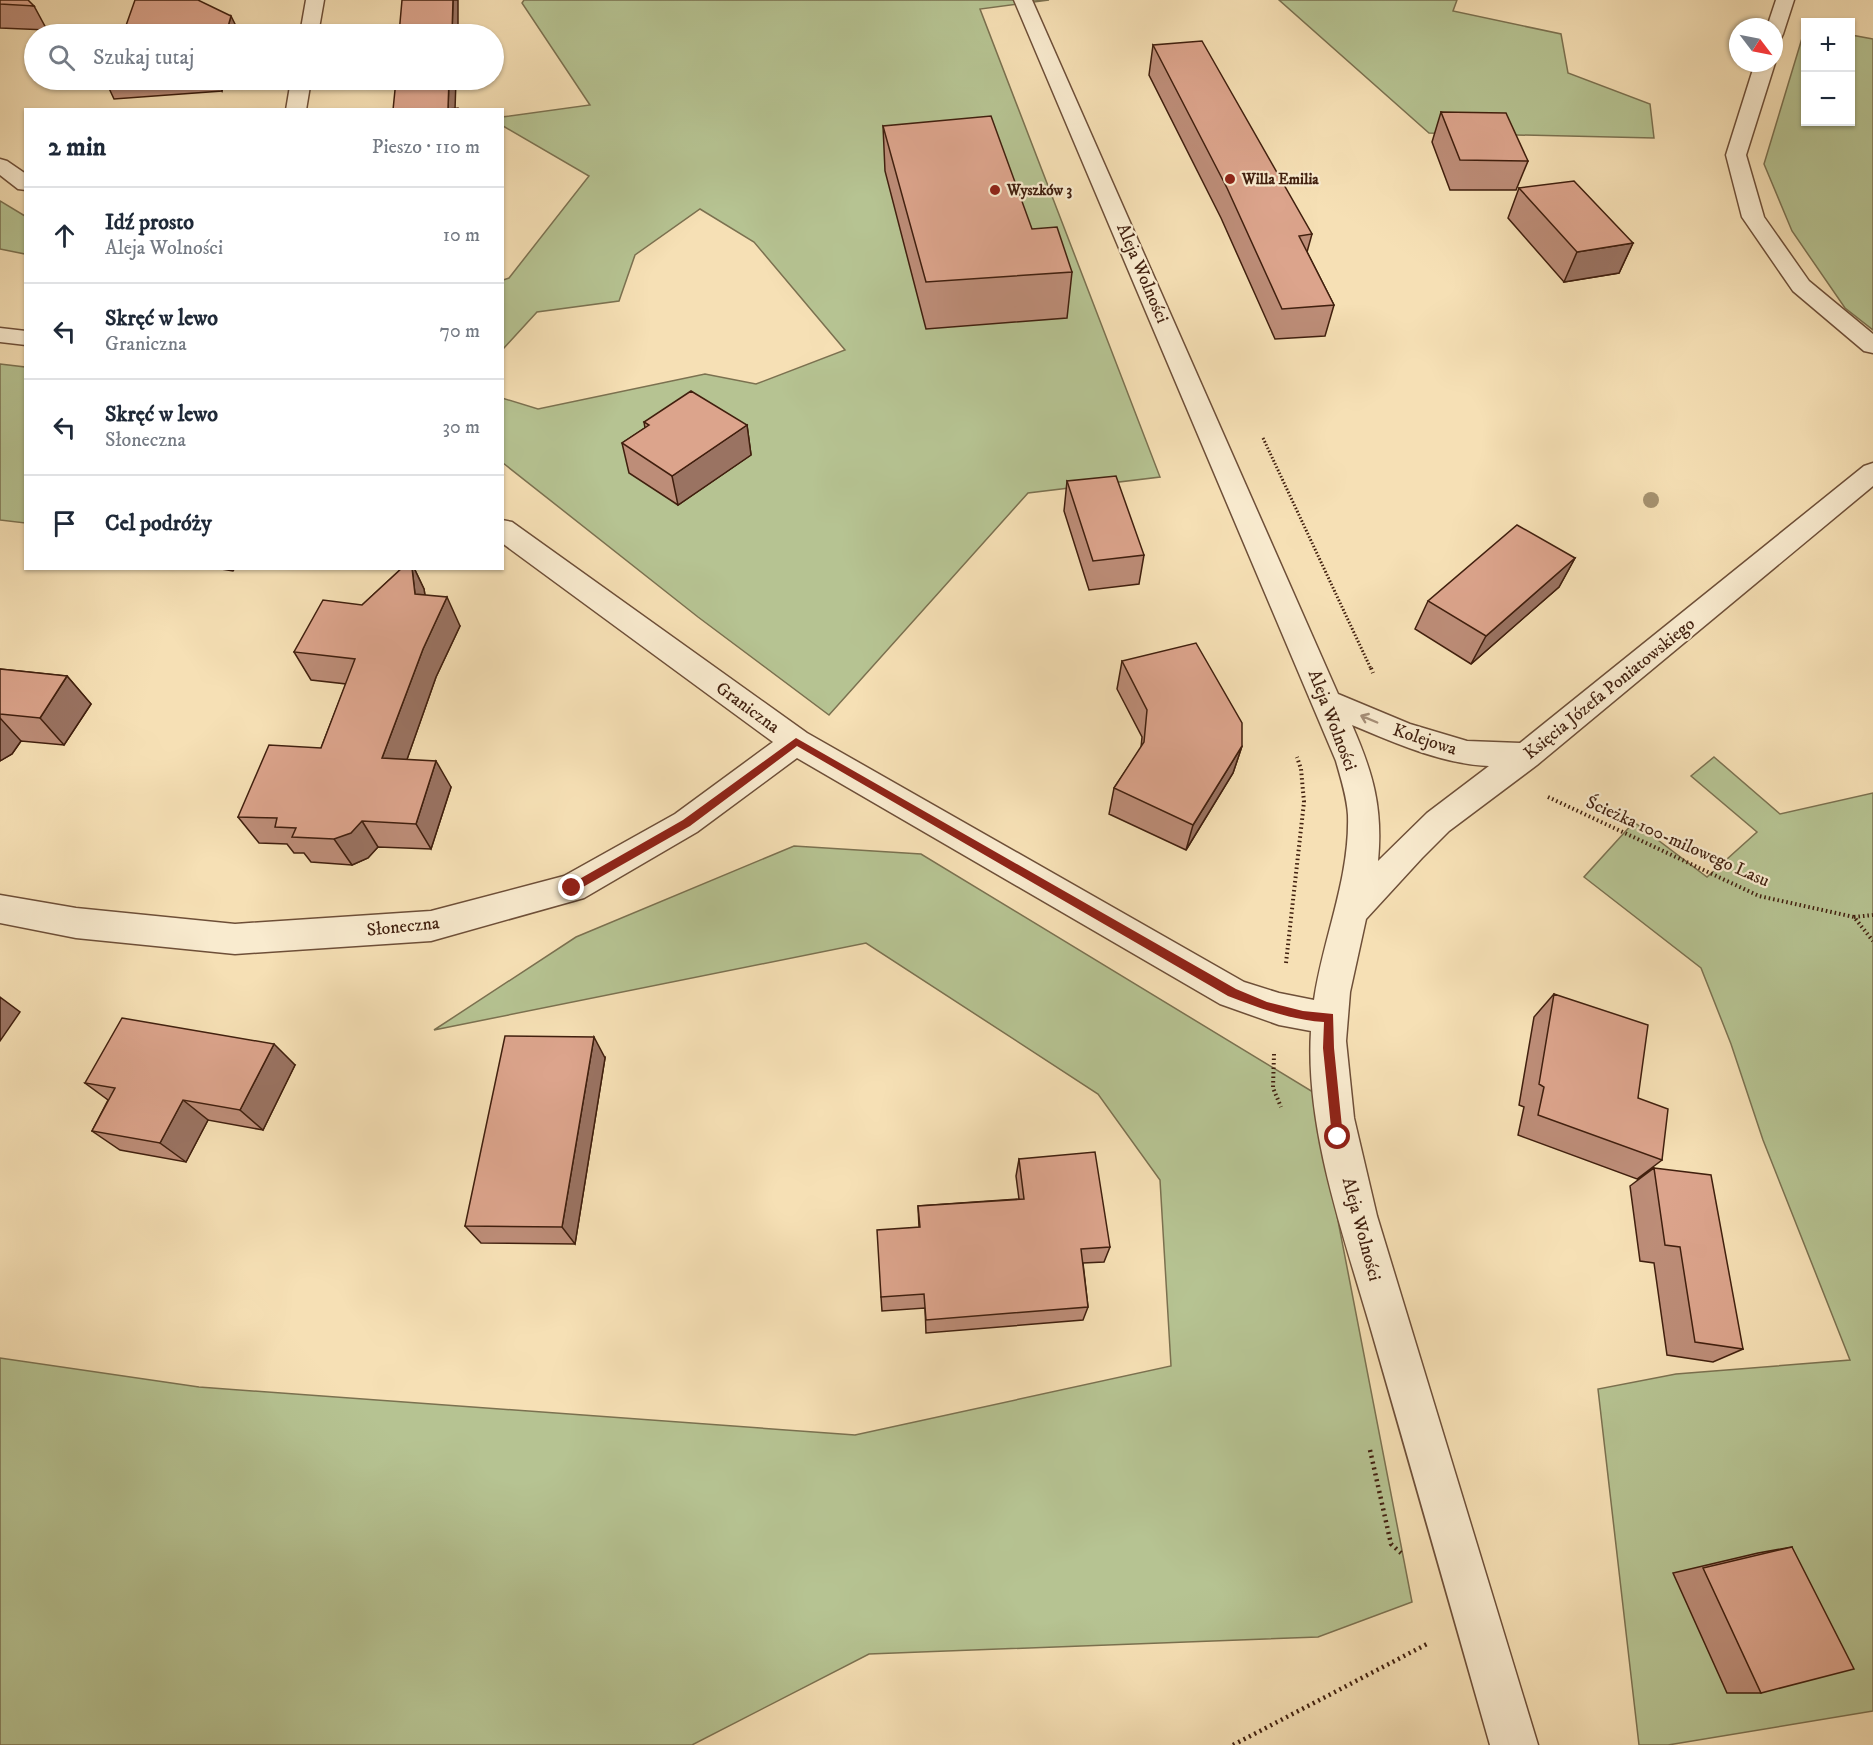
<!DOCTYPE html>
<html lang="pl">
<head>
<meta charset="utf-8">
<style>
	body { margin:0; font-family:"IM FELL DW Pica",serif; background:#f2f2f3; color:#1f2937 }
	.controls { position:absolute; right:18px; top:18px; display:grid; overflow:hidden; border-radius:0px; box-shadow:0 2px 4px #0004 }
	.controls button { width:54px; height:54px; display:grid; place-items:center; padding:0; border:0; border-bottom:2px solid #e0e1e3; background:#fff; color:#1f2937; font:30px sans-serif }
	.compass { position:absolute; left:1729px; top:18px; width:54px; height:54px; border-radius:50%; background:#fff; box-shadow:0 2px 4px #0004; rotate:122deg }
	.stop { position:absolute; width:18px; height:18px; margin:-14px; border:4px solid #8f2418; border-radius:50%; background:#fff }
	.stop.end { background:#8f2418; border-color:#fff; box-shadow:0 2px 6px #0008 }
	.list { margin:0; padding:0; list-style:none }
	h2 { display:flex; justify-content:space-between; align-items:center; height:78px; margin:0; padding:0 24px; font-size:26px }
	h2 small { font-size:20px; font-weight:400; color:#747a83 }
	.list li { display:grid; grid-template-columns:39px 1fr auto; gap:18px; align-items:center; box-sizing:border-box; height:96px; padding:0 24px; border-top:2px solid #e0e1e3 }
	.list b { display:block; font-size:22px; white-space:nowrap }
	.list p { margin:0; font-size:20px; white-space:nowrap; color:#747a83 }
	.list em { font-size:20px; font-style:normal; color:#747a83 }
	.icon { flex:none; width:33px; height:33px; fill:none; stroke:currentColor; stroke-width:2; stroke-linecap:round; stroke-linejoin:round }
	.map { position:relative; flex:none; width:1873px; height:1745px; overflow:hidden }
	.search { position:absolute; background:#fff; box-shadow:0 2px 4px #0004; left:24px; top:24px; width:480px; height:66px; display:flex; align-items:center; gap:15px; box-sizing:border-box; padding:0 21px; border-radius:33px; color:#747a83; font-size:22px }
	.panel { position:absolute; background:#fff; box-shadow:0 2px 4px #0004; left:24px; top:108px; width:480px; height:462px; border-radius:0px }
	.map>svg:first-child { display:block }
	.green { fill:#b6c392; stroke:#7b7150; stroke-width:1.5 }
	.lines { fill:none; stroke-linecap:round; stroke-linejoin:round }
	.minor-casing { stroke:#6e4f38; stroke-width:3 }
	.path-far2 { stroke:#401f0e; stroke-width:3; stroke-dasharray:1.5 2; stroke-linecap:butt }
	.path-far1 { stroke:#401f0e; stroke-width:4; stroke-dasharray:1.5 3; stroke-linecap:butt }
	.path { stroke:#401f0e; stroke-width:4.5; stroke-dasharray:2 4; stroke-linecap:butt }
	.minor { fill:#f9ebcf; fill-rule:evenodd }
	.tree { fill:#a5916f }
	.wall { fill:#bd8d78; stroke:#401f0e; stroke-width:1.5 }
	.shaded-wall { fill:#9a7362; stroke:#401f0e; stroke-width:1.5 }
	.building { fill:#dca48c; stroke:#401f0e; stroke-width:1.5 }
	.oneway { stroke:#a68f78 }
	.route { fill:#8f2418 }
	.poi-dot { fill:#8f2418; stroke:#f9ebcf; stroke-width:2 }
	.labels { text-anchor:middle; stroke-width:4.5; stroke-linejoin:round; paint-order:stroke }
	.far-poi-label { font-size:15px; font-weight:bold; fill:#401f0e; stroke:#f9ebcf; text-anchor:start }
	.street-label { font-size:18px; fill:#401f0e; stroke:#f9ebcf }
</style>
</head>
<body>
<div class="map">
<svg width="1873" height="1745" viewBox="0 0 1873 1745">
	<rect width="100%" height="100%" fill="#f6e0b5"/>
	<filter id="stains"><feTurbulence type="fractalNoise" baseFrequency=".00333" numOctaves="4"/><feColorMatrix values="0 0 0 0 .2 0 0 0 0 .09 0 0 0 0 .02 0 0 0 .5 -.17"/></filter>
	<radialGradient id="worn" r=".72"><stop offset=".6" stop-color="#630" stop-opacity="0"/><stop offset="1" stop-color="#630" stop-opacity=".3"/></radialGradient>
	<!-- green -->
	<path class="green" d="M524,0H1049L980,9L1160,477L1028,493L829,715L698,617L503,463L502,398L538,409L705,374L756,384L845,350L754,242L700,209L635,255L619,301L537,312L503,349V280L509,278L589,176L503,126L502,117L590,105L522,3Z
		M1279,0H1457L1453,11L1561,34L1568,73L1650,104L1654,138L1429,133Z
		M1803,35L1806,38V122H1850L1851,35L1873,39V330L1845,308L1792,231L1764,164Z
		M0,201L25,216V254L0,249Z
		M0,364L25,367V523L0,520Z
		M1714,757L1780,814L1873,793V1711L1668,1745H1639L1598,1389L1676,1374L1850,1360L1763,1140L1731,1044L1701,968L1584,877L1634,822L1707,877L1757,832L1691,776Z
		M794,846L921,854L1313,1092L1412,1602L1318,1637L869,1654L692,1745H0V1358L199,1387L855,1435L1171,1366L1160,1180L1098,1094L866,943L434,1030L576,937Z"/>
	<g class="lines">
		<!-- minor casing -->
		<g class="minor-casing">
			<path id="minor" d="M306,0H324L318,34H300Z
				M1014,0H1032L1338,694L1410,724L1467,741L1520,743L1864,466L1873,463V486L1537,765L1449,831L1422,858L1366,919L1350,992L1346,1041L1354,1118L1377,1216L1538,1745H1490C1451,1608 1412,1471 1372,1333C1345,1239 1305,1131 1311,1031L1279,1025L1220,1004L797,758L697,832L584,898L431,941L235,954L76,938L0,923V895L76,908L235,924L431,911L564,876L675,814L773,742L502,543V520L512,522L807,733L1244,982L1279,993L1314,1000C1323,938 1350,879 1348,815C1347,797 1341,779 1336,761ZM1352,725C1395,743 1442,764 1489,766L1427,813L1378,861C1383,808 1373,773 1352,725Z
				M1776,0H1794L1783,34L1781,38L1774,40V27H1767Z
				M1774,62L1775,63L1746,155L1764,217L1809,281L1873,334V353L1864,351L1793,291L1742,217L1726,155L1755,63Z
				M291,80H311L306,110H286Z
				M0,159L7,161L26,174V190L18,189L0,175Z
				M0,328L26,331V345L0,342Z"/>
		</g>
		<!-- path-far2 -->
		<path class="path-far2" d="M1263,438L1371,669"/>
		<!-- path-far1 -->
		<path class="path-far1" d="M1371,668L1373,673
			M1548,797L1759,896L1854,917L1873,941
			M1854,917L1873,915
			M1286,963L1304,802L1301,769L1297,757
			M1274,1054L1273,1088L1281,1107"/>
		<!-- path -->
		<path class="path" d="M1370,1450L1391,1544L1401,1553
			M1233,1745L1429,1643"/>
		<!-- minor -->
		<use href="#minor" class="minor"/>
	</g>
	<!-- trees -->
	<circle class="tree" cx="1651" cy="500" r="8"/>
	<!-- wall -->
	<path class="wall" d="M0,0L34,6L47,30L0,28Z
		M1153,45L1312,234L1307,252L1334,305L1325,336L1275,339L1221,218L1149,75Z
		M108,80H225L222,91L114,99L107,84Z
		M1441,112L1528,161L1516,190H1450L1432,142Z
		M883,126L1032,229L1072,272L1067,318L926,329L885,171Z
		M1519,188L1633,243L1619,273L1564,282L1508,218Z
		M644,422L747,425L751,455L678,505L629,473L622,443L645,428Z
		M1067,481L1144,555L1139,584L1089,590L1064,511Z
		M1575,558L1559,587L1471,664L1415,629L1428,601Z
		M215,568H235L233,571Z
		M402,568H414L424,589L425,595L460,626L436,677L407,759L451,787L431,849L378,847L368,858L352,865L311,862L304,853H294L287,844L259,843L238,817L321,748L346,684L311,680L294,652L362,605Z
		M1122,661L1242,746L1233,773L1186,850L1109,814L1114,788L1141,748L1142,737L1117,689Z
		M0,669L67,676L91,704L64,745L21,741L12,754L0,761Z
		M1554,994L1638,1098L1662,1160L1637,1179L1518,1135L1524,1107L1519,1105L1534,1017Z
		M605,1058L575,1244L481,1243L465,1226Z
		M295,1065L263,1130L208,1120L186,1162L120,1150L92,1131L108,1100L85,1083Z
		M1019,1159L1110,1247L1104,1262L1083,1263L1088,1307L1083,1320L926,1333L925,1308L882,1311L881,1297L919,1227L918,1206L1019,1199L1016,1176Z
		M1654,1168L1743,1349L1713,1362L1667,1355L1654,1263L1640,1261L1630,1186Z
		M1792,1547L1761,1693H1727L1673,1573L1758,1553Z"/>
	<!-- shaded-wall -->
	<path class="shaded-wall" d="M453,0H458V34H452Z
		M231,16L238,30L236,34H226Z
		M217,80H225L222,91Z
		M449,80H456L455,110H448Z
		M1633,243L1619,273L1564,282L1577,252Z
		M747,425L751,455L678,505L672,476Z
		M1575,558L1559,587L1471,664L1486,636Z
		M412,568H414L424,589L429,623L415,594Z
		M447,597L460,626L436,677L398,785L382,758L423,649Z
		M67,676L91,704L64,745L40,718Z
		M0,718L21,741L12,754L0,761Z
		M1242,746L1233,773L1186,850L1193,825Z
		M436,761L451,787L431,849L416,824Z
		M362,821L378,847L368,858L352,865L334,839Z
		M0,997L20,1012L0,1041Z
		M594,1037L605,1058L575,1244L562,1227Z
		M274,1044L295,1065L263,1130L240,1110Z
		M183,1100L208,1120L186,1162L160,1143Z"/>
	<!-- building -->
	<path class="building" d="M0,0H28L34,6L0,4Z
		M135,0H198L231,16L226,34H123Z
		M402,0H453L452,34H399Z
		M1202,41L1312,234L1299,236L1334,305L1282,309L1227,188L1153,45Z
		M108,80H174L107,84Z
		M396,80H449L448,109L458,108V110H393Z
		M1441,112L1506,113L1528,161L1460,160Z
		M991,116L1032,229L1057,227L1072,272L926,282L883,126Z
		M1574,181L1633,243L1577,252L1519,188Z
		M691,391L747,425L672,476L622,443L649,425L644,422Z
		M1116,476L1144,555L1093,561L1067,481Z
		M1517,525L1575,558L1486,636L1428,601Z
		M402,568H412L415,594L447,597L423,649L382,758L436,761L416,824L362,821L351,833L334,839L292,837L296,828L275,827L277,818L238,817L269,745L321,748L355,659L294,652L323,600L362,605Z
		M1196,643L1242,723V746L1193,825L1114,788L1144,742L1147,710L1122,661Z
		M0,669L67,676L40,718L0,714Z
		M1554,994L1648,1025L1638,1098L1668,1109L1662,1160L1538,1115L1544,1087L1539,1084Z
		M122,1018L274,1044L240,1110L183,1100L160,1143L92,1131L115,1088L85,1083Z
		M505,1036L594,1037L562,1227L465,1226Z
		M1095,1152L1110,1247L1081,1249L1088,1307L926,1320L924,1294L881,1297L877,1230L920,1227L918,1206L1024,1199L1019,1159Z
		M1654,1168L1711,1175L1743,1349L1695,1342L1680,1247L1665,1245Z
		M1792,1547L1854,1669L1761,1693L1703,1568Z"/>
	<!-- one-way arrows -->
	<defs><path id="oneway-shaft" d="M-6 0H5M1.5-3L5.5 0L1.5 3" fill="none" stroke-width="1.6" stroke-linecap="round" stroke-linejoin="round" transform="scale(1.5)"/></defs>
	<use class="oneway" href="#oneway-shaft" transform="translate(1369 719) rotate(-157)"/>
	<!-- route -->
	<path class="route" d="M796,738L1236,989L1267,1002L1303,1011L1333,1014L1334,1048L1343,1137L1342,1141H1334L1332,1137L1323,1048L1324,1022C1290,1020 1260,1008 1228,996L797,746L690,826L576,891H569V885L683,820Z"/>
	<!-- markers -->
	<g class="poi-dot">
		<circle cx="1230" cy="179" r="6"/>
		<circle cx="995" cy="190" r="6"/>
	</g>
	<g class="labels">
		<!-- far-poi labels -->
		<g class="far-poi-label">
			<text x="1242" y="184">Willa Emilia</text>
			<text x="1007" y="195">Wyszków 3</text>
		</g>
		<!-- street labels -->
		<g class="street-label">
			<text transform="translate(1143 273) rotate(67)" y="6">Aleja Wolności</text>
			<text transform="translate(1609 688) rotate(-39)" y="6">Księcia Józefa Poniatowskiego</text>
			<text transform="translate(748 707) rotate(36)" y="6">Graniczna</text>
			<text transform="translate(1333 720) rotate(69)" y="6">Aleja Wolności</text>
			<text transform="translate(1425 739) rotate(18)" y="6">Kolejowa</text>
			<text transform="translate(1678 841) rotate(24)" y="6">Ścieżka 100-milowego Lasu</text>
			<text transform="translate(403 926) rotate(-6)" y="6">Słoneczna</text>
			<text transform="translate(1362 1229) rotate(75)" y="6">Aleja Wolności</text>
		</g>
	</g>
	<rect width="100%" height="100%" filter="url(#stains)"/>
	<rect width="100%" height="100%" fill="url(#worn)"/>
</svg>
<div class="controls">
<button>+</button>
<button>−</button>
</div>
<svg class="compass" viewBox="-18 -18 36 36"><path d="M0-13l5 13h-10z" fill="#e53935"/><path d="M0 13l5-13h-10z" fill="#747a83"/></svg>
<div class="stop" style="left:1338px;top:1137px"></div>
<div class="stop end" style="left:572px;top:888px"></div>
<div class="search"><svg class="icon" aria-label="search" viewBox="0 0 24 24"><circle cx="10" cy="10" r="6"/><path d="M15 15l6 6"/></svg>Szukaj tutaj</div>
<section class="panel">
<h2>2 min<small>Pieszo · 110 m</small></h2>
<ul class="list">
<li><svg class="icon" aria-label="ahead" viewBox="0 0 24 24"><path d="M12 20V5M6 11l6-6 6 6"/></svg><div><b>Idź prosto</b><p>Aleja Wolności</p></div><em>10 m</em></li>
<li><svg class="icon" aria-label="left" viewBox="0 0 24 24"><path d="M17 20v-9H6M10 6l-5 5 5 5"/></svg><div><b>Skręć w lewo</b><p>Graniczna</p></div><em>70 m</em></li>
<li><svg class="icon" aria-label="left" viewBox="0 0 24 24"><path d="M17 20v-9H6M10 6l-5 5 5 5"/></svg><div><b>Skręć w lewo</b><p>Słoneczna</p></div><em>30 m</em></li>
<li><svg class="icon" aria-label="arrive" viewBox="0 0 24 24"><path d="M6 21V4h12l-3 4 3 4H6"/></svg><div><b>Cel podróży</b></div></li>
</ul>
</section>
</div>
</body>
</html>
